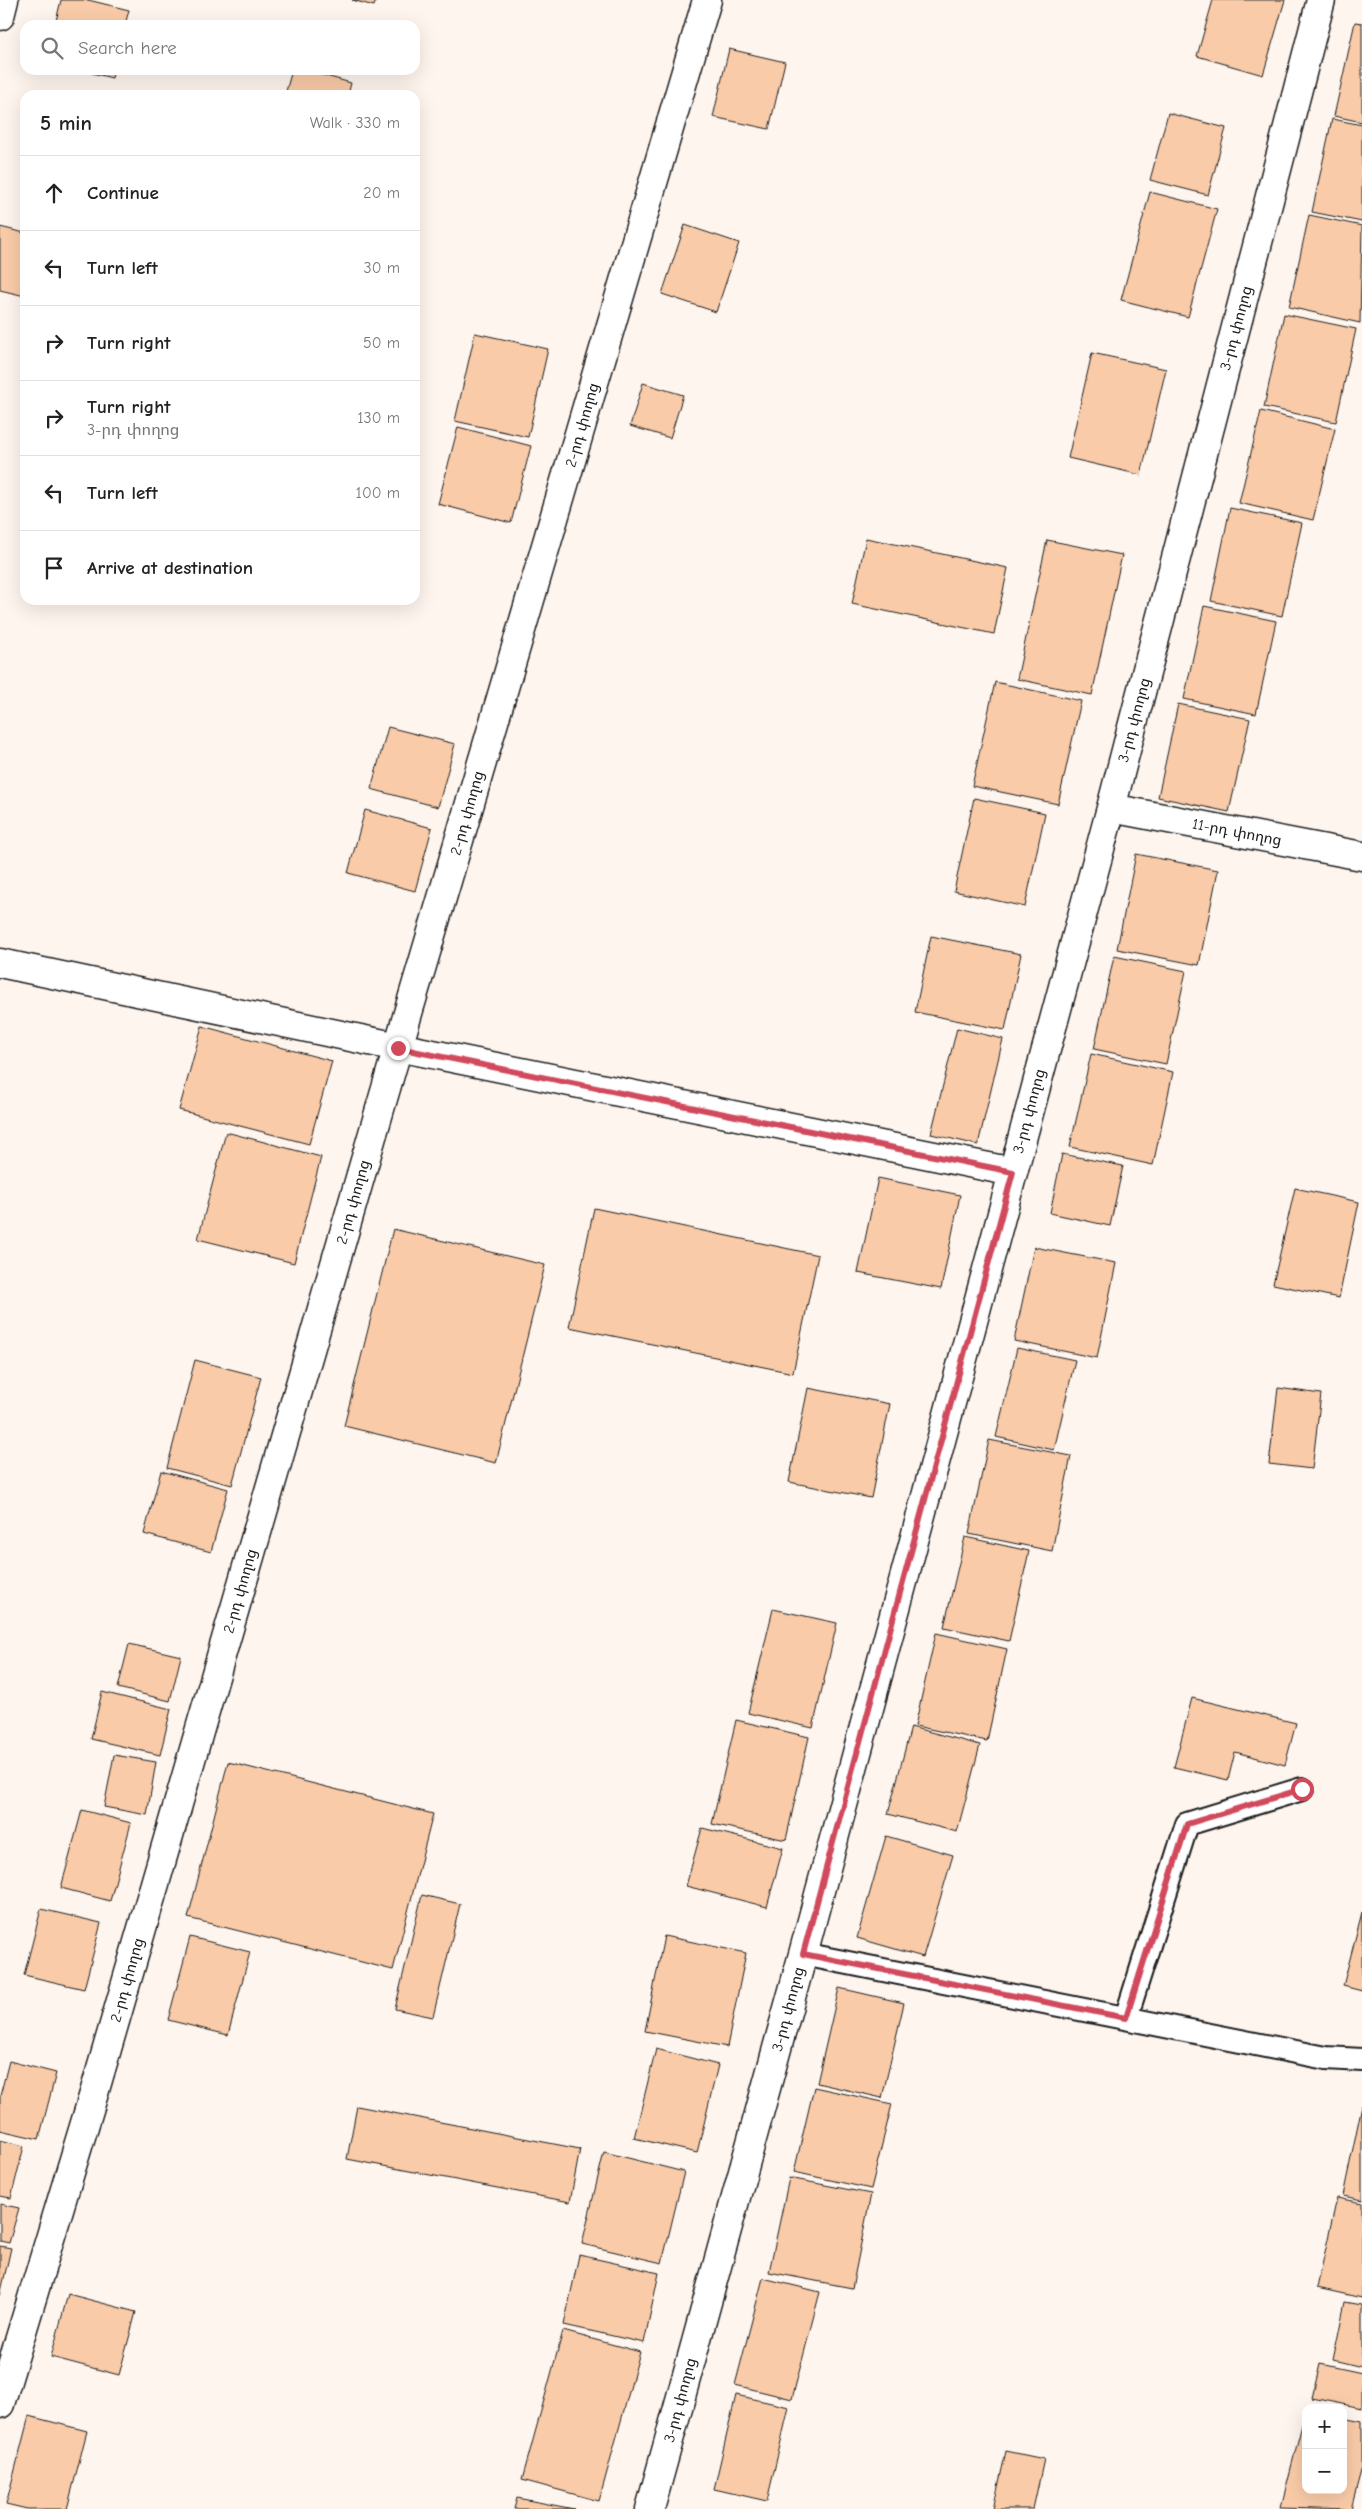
<!DOCTYPE html>
<html lang="en">
<head>
<meta charset="utf-8">
<style>
	body { margin:0; font-family:"Comic Neue","Noto Sans Armenian",sans-serif; background:#f6f6f6; color:#222 }
	.controls { position:absolute; right:15px; bottom:15px; display:grid; overflow:hidden; border-radius:10px; box-shadow:0 5px 20px #0002 }
	.controls button { width:45px; height:45px; display:grid; place-items:center; padding:0; border:0; border-bottom:1px solid #e0e0e0; background:#fff; color:#222; font:25px sans-serif }
	.stop { position:absolute; width:15px; height:15px; margin:-11px; border:4px solid #d1495b; border-radius:50%; background:#fff }
	.stop.end { background:#d1495b; border-color:#fff; box-shadow:0 1px 5px #0008 }
	.list { margin:0; padding:0; list-style:none }
	h2 { display:flex; justify-content:space-between; align-items:center; height:65px; margin:0; padding:0 20px; font-size:21px }
	h2 small { font-size:16px; font-weight:400; color:#767676 }
	.list li { display:grid; grid-template-columns:32px 1fr auto; gap:15px; align-items:center; box-sizing:border-box; height:75px; padding:0 20px; border-top:1px solid #e0e0e0 }
	.list b { display:block; font-size:19px; white-space:nowrap }
	.list p { margin:0; font-size:16px; white-space:nowrap; color:#767676 }
	.list em { font-size:16px; font-style:normal; color:#767676 }
	.icon { flex:none; width:28px; height:28px; fill:none; stroke:currentColor; stroke-width:2; stroke-linecap:round; stroke-linejoin:round }
	.map { position:relative; flex:none; width:1362px; height:2509px; overflow:hidden }
	.search { position:absolute; background:#fff; box-shadow:0 5px 20px #0002; left:20px; top:20px; width:400px; height:55px; display:flex; align-items:center; gap:12px; box-sizing:border-box; padding:0 18px; border-radius:15px; color:#767676; font-size:19px }
	.panel { position:absolute; background:#fff; box-shadow:0 5px 20px #0002; left:20px; top:90px; width:400px; height:515px; border-radius:15px }
	.map>svg:first-child { display:block }
	.building { fill:#f9cba8; stroke:#1c1c1c }
	.lines { fill:none; stroke-linecap:round; stroke-linejoin:round }
	.service-casing { stroke:#1c1c1c; stroke-width:26 }
	.minor-casing { stroke:#1c1c1c; stroke-width:31 }
	.service { stroke:#fff; stroke-width:22 }
	.minor { stroke:#fff; stroke-width:28 }
	.route { stroke:#d1495b; stroke-width:6 }
	.labels { text-anchor:middle; stroke-width:5; stroke-linejoin:round; paint-order:stroke }
	.street-label { font-size:15px; fill:#1c1c1c; stroke:#fff }
</style>
</head>
<body>
<div class="map">
<svg width="1362" height="2509" viewBox="0 0 1362 2509">
	<rect width="100%" height="100%" fill="#fef5ee"/>
	<filter id="ink" filterUnits="userSpaceOnUse"><feTurbulence type="fractalNoise" baseFrequency=".02" numOctaves="2"/><feDisplacementMap in="SourceGraphic" scale="10" xChannelSelector="R" yChannelSelector="G"/><feConvolveMatrix kernelMatrix="1 2 1 2 8 2 1 2 1" color-interpolation-filters="sRGB"/></filter>
	<g filter="url(#ink)">
		<!-- building -->
		<path class="building" d="M61,0H88L129,10L125,25H55Z
			M352,0H376L374,6Z
			M1213,0H1285L1263,75L1197,56Z
			M1355,22L1362,23V122L1334,116Z
			M729,49L785,62L769,129L713,117Z
			M80,70H114L112,78Z
			M292,70H305L351,83L348,95H285Z
			M1168,113L1226,128L1208,195L1150,180Z
			M1332,119L1362,125V222L1312,212Z
			M1150,192L1217,209L1188,317L1121,300Z
			M1309,215L1362,226L1360,323L1289,307Z
			M685,225L739,243L716,312L662,294Z
			M0,227L25,233V296L0,290Z
			M1284,314L1356,329L1336,422L1264,407Z
			M475,333L548,349L528,437L455,421Z
			M1092,353L1166,369L1141,475L1068,458Z
			M643,383L683,395L670,438L630,426Z
			M1261,411L1335,429L1313,520L1239,503Z
			M458,427L531,446L511,523L438,504Z
			M1230,508L1302,523L1282,616L1211,601Z
			M866,538L1008,568L994,634L852,604Z
			M1047,540L1122,555L1092,695L1017,679Z
			M1204,606L1276,621L1256,714L1184,699Z
			M995,682L1081,701L1058,804L972,786Z
			M1178,704L1250,719L1229,812L1158,797Z
			M388,727L455,744L438,807L371,789Z
			M974,798L1045,813L1025,907L954,891Z
			M365,810L432,828L415,891L348,873Z
			M1136,854L1218,870L1199,965L1117,949Z
			M931,936L1021,954L1005,1030L915,1012Z
			M1114,956L1186,971L1166,1064L1094,1049Z
			M202,1026L332,1061L309,1144L179,1110Z
			M957,1028L1003,1039L978,1145L931,1134Z
			M1091,1054L1173,1072L1153,1165L1070,1147Z
			M226,1132L321,1157L294,1263L198,1239Z
			M1062,1154L1123,1166L1110,1226L1050,1213Z
			M878,1178L960,1195L941,1289L858,1273Z
			M1295,1188L1359,1202L1339,1298L1273,1284Z
			M594,1208L818,1255L793,1373L569,1327Z
			M393,1229L545,1265L496,1463L344,1426Z
			M1034,1247L1116,1263L1097,1358L1014,1341Z
			M1017,1348L1075,1360L1054,1450L996,1437Z
			M195,1360L261,1377L232,1485L167,1468Z
			M808,1388L890,1404L871,1498L789,1482Z
			M1278,1388L1321,1394L1312,1469L1269,1464Z
			M989,1440L1071,1456L1052,1551L969,1534Z
			M161,1471L228,1489L211,1552L144,1534Z
			M965,1537L1029,1551L1009,1641L944,1627Z
			M773,1609L837,1623L813,1728L748,1713Z
			M936,1633L1007,1649L987,1741L915,1726Z
			M129,1644L181,1656L170,1701L118,1688Z
			M102,1692L171,1709L160,1755L91,1739Z
			M1192,1698L1296,1723L1285,1765L1235,1752L1228,1780L1174,1767Z
			M736,1720L809,1737L786,1840L712,1824Z
			M911,1727L980,1745L957,1832L888,1814Z
			M114,1755L156,1762L147,1815L104,1807Z
			M228,1762L433,1814L393,1970L188,1918Z
			M82,1810L131,1823L110,1901L61,1888Z
			M702,1828L783,1848L767,1907L686,1886Z
			M886,1836L953,1855L923,1957L857,1938Z
			M422,1895L460,1904L433,2017L395,2009Z
			M41,1909L101,1923L84,1989L24,1975Z
			M1362,1912V1991L1343,1986Z
			M664,1936L746,1953L727,2047L645,2031Z
			M190,1937L250,1952L228,2035L168,2020Z
			M839,1988L904,2003L882,2098L817,2083Z
			M656,2049L718,2065L697,2153L634,2138Z
			M9,2061L56,2073L39,2139L0,2130V2096Z
			M814,2087L892,2104L871,2189L794,2172Z
			M1362,2105V2200L1343,2196Z
			M357,2106L580,2149L570,2202L347,2159Z
			M0,2140L24,2146L11,2198L0,2196Z
			M604,2152L684,2172L662,2263L582,2244Z
			M789,2178L871,2194L852,2288L769,2272Z
			M1337,2198L1362,2203V2298L1317,2288Z
			M0,2204L19,2208L9,2243L0,2241Z
			M0,2246L11,2248L0,2296Z
			M579,2255L659,2273L644,2343L564,2325Z
			M763,2278L820,2292L792,2399L735,2385Z
			M68,2294L136,2312L119,2375L51,2357Z
			M1345,2302L1362,2305V2367L1333,2360Z
			M563,2331L640,2352L599,2501L522,2480Z
			M1320,2364L1362,2373V2408L1312,2398Z
			M736,2395L789,2407L767,2501L714,2489Z
			M1306,2409V2490H1343V2418L1362,2422V2468L1351,2509L1281,2507Z
			M29,2416L87,2431L67,2509H27L6,2504Z
			M1006,2451L1044,2459L1033,2509H993Z
			M517,2498L574,2509H514Z"/>
		<g class="lines">
			<!-- service casing -->
			<g class="service-casing">
				<path id="service" d="M803,1954L1326,2058L1362,2060
					M1126,2018L1187,1824L1302,1789"/>
			</g>
			<!-- minor casing -->
			<g class="minor-casing">
				<path id="minor" d="M0,16L4,0
					M1111,808L1362,856
					M0,963L398,1047L1013,1172
					M0,2404L95,2090L398,1047L707,0
					M650,2509L803,1954L1111,808L1321,0"/>
			</g>
			<!-- service -->
			<use href="#service" class="service"/>
			<!-- minor -->
			<use href="#minor" class="minor"/>
		</g>
	</g>
	<g class="lines" filter="url(#ink)">
		<!-- route -->
		<path class="route" d="M398,1048L1013,1172L803,1954L1126,2018L1187,1824L1302,1789"/>
	</g>
	<g class="labels">
		<!-- street labels -->
		<g class="street-label">
			<text transform="translate(1236 328) rotate(-75)" y="5">3-րդ փողոց</text>
			<text transform="translate(582 425) rotate(-74)" y="5">2-րդ փողոց</text>
			<text transform="translate(1134 720) rotate(-75)" y="5">3-րդ փողոց</text>
			<text transform="translate(467 813) rotate(-74)" y="5">2-րդ փողոց</text>
			<text transform="translate(1237 832) rotate(11)" y="5">11-րդ փողոց</text>
			<text transform="translate(1029 1111) rotate(-75)" y="5">3-րդ փողոց</text>
			<text transform="translate(353 1202) rotate(-74)" y="5">2-րդ փողոց</text>
			<text transform="translate(240 1591) rotate(-74)" y="5">2-րդ փողոց</text>
			<text transform="translate(127 1980) rotate(-74)" y="5">2-րդ փողոց</text>
			<text transform="translate(788 2009) rotate(-75)" y="5">3-րդ փողոց</text>
			<text transform="translate(680 2400) rotate(-75)" y="5">3-րդ փողոց</text>
		</g>
	</g>
</svg>
<div class="controls">
<button>+</button>
<button>−</button>
</div>
<div class="stop" style="left:1302px;top:1789px"></div>
<div class="stop end" style="left:398px;top:1048px"></div>
<div class="search"><svg class="icon" aria-label="search" viewBox="0 0 24 24"><circle cx="10" cy="10" r="6"/><path d="M15 15l6 6"/></svg>Search here</div>
<section class="panel">
<h2>5 min<small>Walk · 330 m</small></h2>
<ul class="list">
<li><svg class="icon" aria-label="ahead" viewBox="0 0 24 24"><path d="M12 20V5M6 11l6-6 6 6"/></svg><div><b>Continue</b></div><em>20 m</em></li>
<li><svg class="icon" aria-label="left" viewBox="0 0 24 24"><path d="M17 20v-9H6M10 6l-5 5 5 5"/></svg><div><b>Turn left</b></div><em>30 m</em></li>
<li><svg class="icon" aria-label="right" viewBox="0 0 24 24"><path d="M7 20v-9h11M14 6l5 5-5 5"/></svg><div><b>Turn right</b></div><em>50 m</em></li>
<li><svg class="icon" aria-label="right" viewBox="0 0 24 24"><path d="M7 20v-9h11M14 6l5 5-5 5"/></svg><div><b>Turn right</b><p>3-րդ փողոց</p></div><em>130 m</em></li>
<li><svg class="icon" aria-label="left" viewBox="0 0 24 24"><path d="M17 20v-9H6M10 6l-5 5 5 5"/></svg><div><b>Turn left</b></div><em>100 m</em></li>
<li><svg class="icon" aria-label="arrive" viewBox="0 0 24 24"><path d="M6 21V4h12l-3 4 3 4H6"/></svg><div><b>Arrive at destination</b></div></li>
</ul>
</section>
</div>
</body>
</html>
